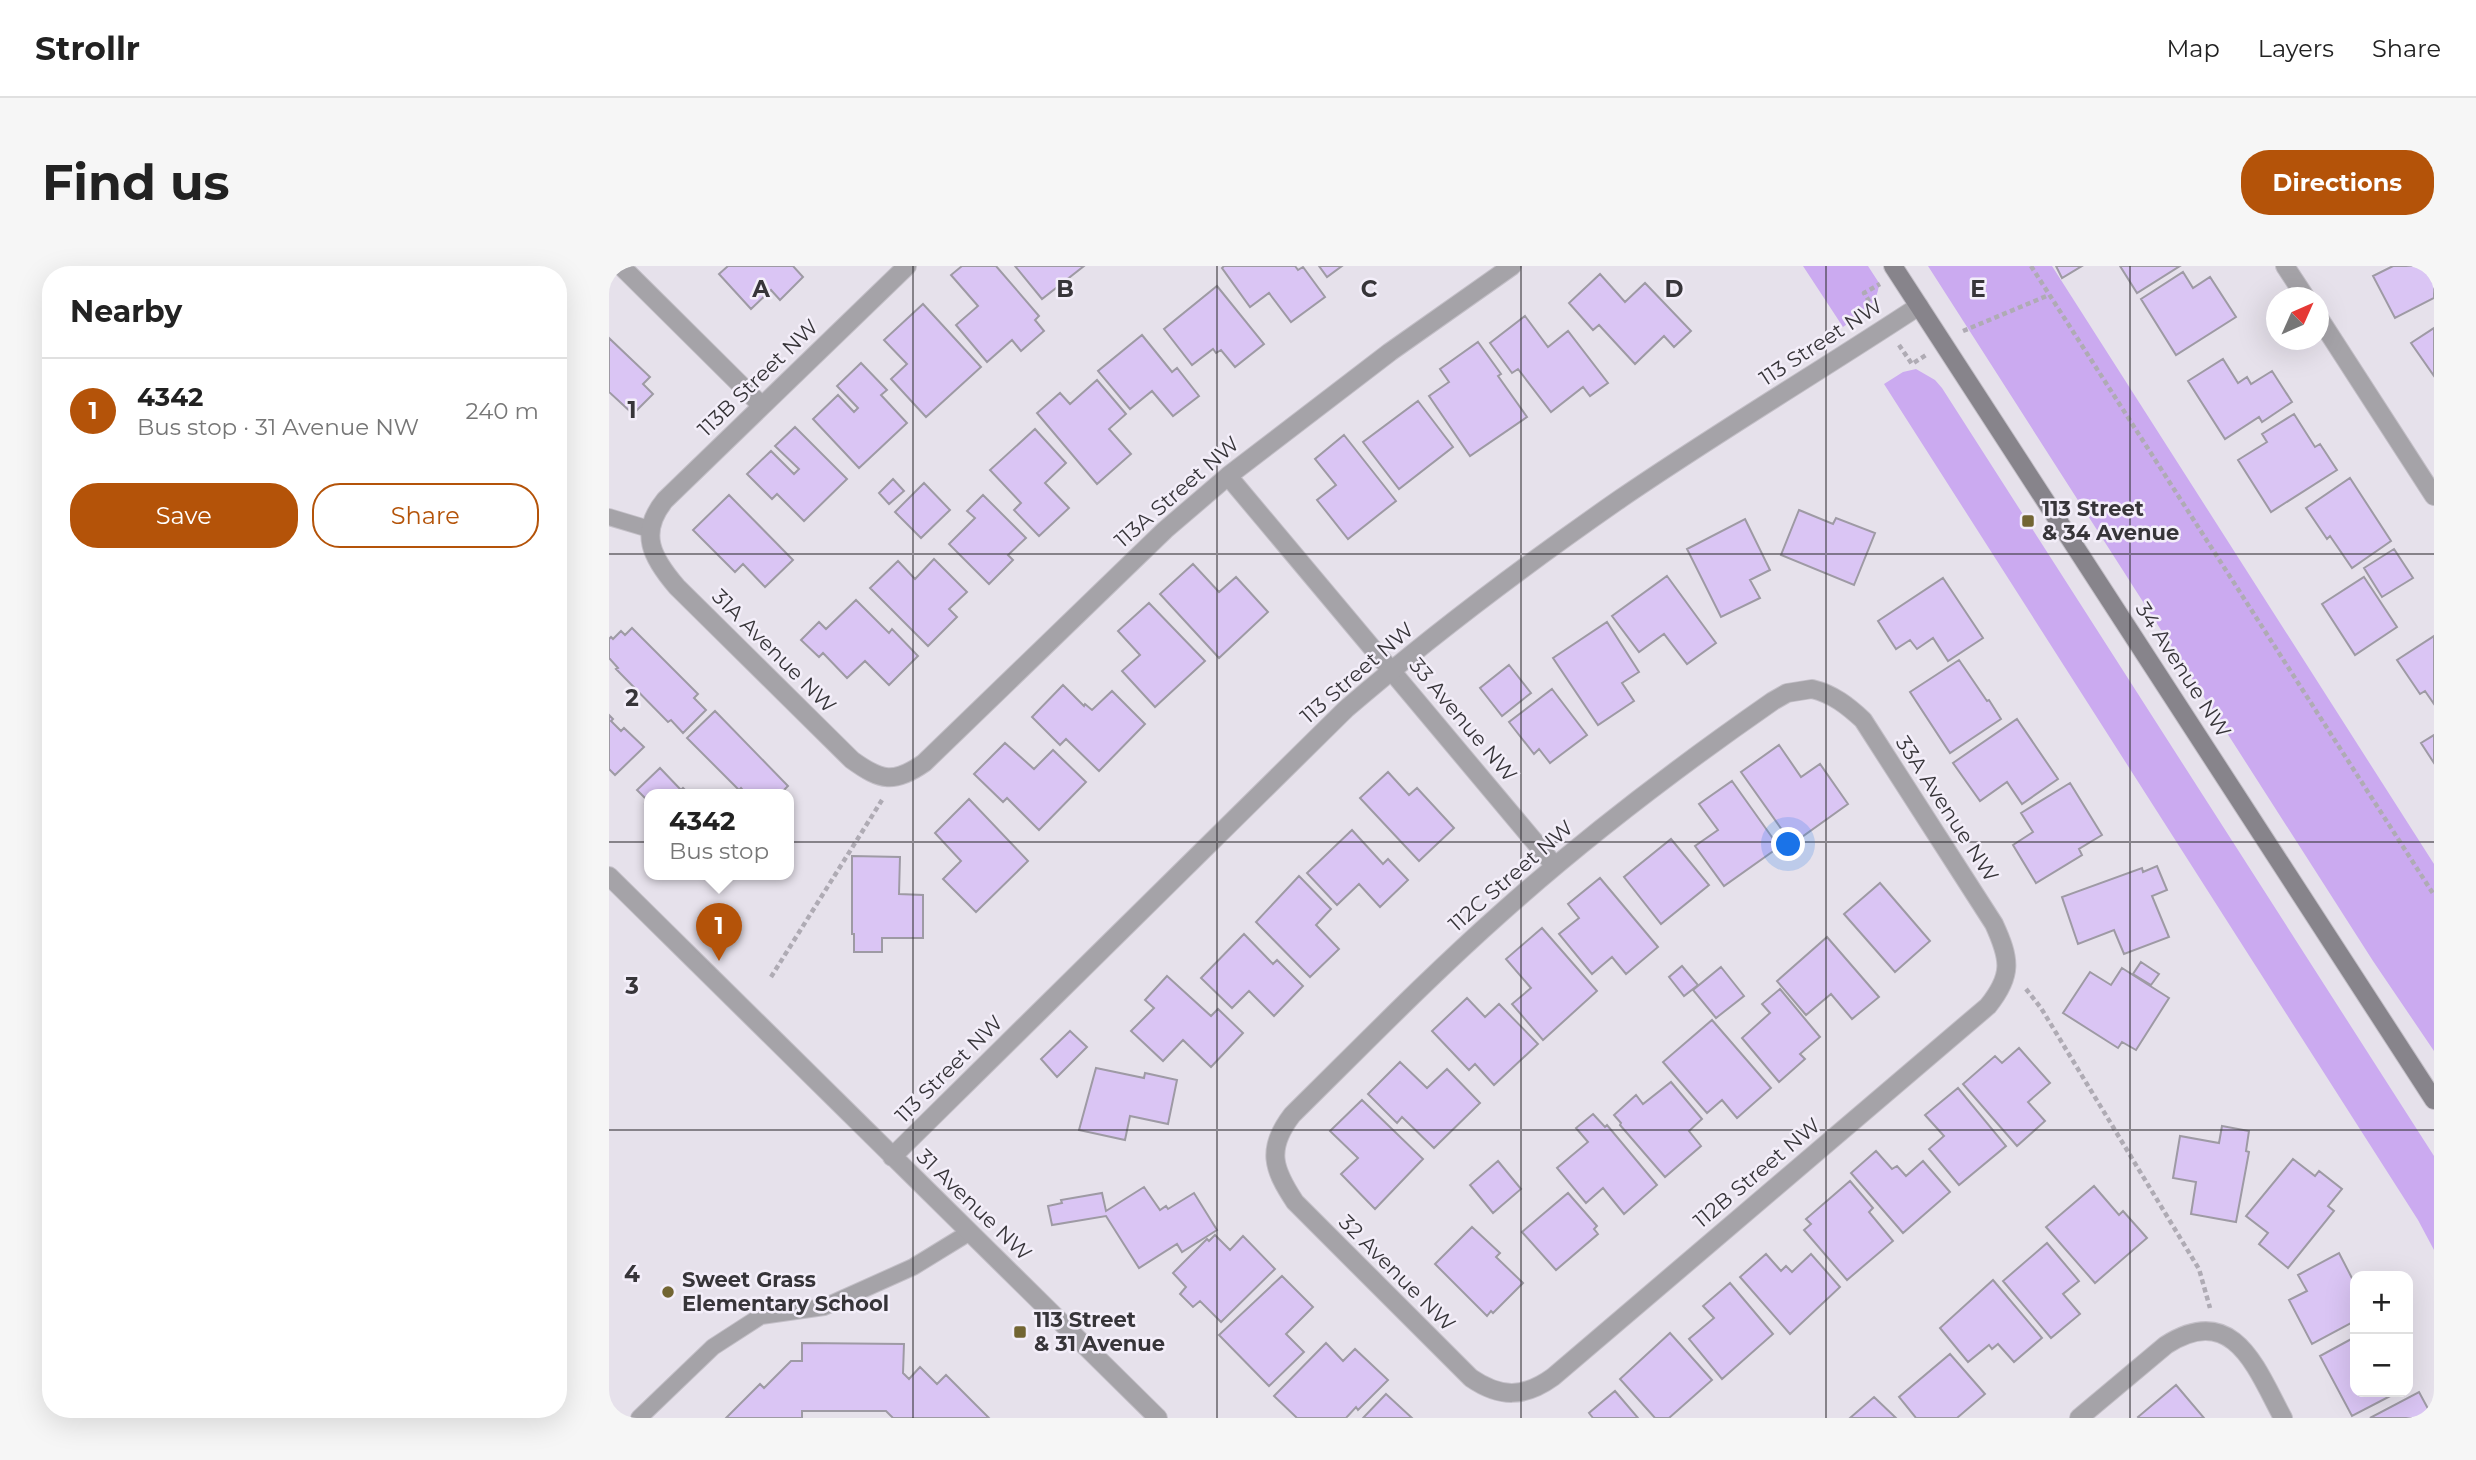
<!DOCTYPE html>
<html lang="en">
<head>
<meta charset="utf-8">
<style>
	body { margin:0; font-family:Montserrat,sans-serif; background:#f6f6f6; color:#222 }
	.controls { position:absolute; right:21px; bottom:21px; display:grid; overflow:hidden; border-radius:14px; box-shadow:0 7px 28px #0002 }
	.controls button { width:63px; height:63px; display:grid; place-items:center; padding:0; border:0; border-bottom:2px solid #e0e0e0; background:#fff; color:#222; font:35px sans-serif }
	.compass { position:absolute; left:1657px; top:21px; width:63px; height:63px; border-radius:50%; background:#fff; box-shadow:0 7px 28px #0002; rotate:45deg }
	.you { position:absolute; left:1180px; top:579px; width:24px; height:24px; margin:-18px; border:5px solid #fff; border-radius:50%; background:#1a73e8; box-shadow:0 0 0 10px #1a73e833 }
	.badge { display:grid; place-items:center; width:46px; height:46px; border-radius:50%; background:#b45309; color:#fff; font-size:23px; font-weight:700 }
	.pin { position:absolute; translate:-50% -58px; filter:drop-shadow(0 2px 4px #0008) }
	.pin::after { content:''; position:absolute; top:37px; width:24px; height:21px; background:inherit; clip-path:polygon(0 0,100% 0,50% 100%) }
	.popup { position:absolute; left:35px; top:523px; width:150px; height:91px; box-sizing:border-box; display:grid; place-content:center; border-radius:14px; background:#fff; filter:drop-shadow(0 2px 5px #0005); font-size:23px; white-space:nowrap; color:#767676 }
	.popup b { font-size:26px; color:#222 }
	.popup::after { content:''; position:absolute; left:50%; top:100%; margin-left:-14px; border:14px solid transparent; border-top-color:#fff }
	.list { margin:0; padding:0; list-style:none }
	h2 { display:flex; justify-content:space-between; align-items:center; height:91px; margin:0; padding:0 28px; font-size:30px }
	h2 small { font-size:23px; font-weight:400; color:#767676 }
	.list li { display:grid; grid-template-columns:46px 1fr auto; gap:21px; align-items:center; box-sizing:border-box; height:105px; padding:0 28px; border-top:2px solid #e0e0e0 }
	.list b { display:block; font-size:26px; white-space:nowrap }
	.list p { margin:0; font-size:23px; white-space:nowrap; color:#767676 }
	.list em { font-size:23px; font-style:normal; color:#767676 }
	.actions { display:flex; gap:14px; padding:21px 28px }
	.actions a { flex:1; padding:16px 0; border:2px solid #b45309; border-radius:28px; text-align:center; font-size:24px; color:#b45309 }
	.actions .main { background:#b45309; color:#fff }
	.map { position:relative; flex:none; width:1825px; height:1152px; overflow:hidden; border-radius:28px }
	header { display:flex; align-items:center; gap:42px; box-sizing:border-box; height:98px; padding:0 35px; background:#fff; border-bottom:2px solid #e0e0e0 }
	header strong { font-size:33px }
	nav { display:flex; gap:38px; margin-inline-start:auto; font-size:24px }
	.intro { display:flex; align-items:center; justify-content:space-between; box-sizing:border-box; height:168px; padding:0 42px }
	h1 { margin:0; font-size:49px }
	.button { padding:18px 32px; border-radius:28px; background:#b45309; color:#fff; font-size:24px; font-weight:700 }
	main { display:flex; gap:42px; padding:0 42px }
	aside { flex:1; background:#fff; border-radius:28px; box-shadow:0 7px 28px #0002 }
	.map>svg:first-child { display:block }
	.green { fill:#cbaaf0 }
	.building { fill:#dac5f4; stroke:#9e9aa4; stroke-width:2 }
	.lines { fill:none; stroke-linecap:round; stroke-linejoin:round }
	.service-casing { stroke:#c3bfc7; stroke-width:18 }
	.minor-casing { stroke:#c3bfc7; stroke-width:20 }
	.tertiary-casing { stroke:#c3bfc7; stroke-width:20 }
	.secondary-casing { stroke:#c3bfc7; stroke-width:20 }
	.path { stroke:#afabb4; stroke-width:4.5; stroke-dasharray:5 3.5; stroke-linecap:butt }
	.service { stroke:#a5a3a8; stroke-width:16 }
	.minor { stroke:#a5a3a8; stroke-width:18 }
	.tertiary { stroke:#a5a3a8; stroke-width:18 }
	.secondary { stroke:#87848b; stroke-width:18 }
	.grid { fill:none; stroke:#373539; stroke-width:2; stroke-opacity:0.55 }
	.poi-dot { fill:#726532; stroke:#f3eef9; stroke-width:2.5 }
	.labels { text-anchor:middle; stroke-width:5; stroke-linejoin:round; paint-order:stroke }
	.street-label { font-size:21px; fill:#373539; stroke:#f3eef9 }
	.poi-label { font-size:21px; font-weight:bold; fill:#373539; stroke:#f3eef9; text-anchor:start }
	.grid-label { font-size:23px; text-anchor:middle; font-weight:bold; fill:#373539; stroke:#f3eef9; stroke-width:5; stroke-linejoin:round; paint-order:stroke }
</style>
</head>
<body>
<header>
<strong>Strollr</strong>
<nav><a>Map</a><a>Layers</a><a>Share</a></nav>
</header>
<div class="intro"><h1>Find us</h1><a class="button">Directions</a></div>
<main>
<aside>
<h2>Nearby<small></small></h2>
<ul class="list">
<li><span class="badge">1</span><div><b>4342</b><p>Bus stop · 31 Avenue NW</p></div><em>240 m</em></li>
</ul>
<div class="actions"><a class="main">Save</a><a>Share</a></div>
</aside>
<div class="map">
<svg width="1825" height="1152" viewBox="0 0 1825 1152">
	<rect width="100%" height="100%" fill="#e6e1eb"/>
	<!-- green -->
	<path class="green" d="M1194,0H1259L1270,17C1269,40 1251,49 1234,61Z
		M1319,0H1443L1825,598V785L1764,695Z
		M1307,103L1326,114L1333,122L1825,890V984L1809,954L1275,118L1294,106Z"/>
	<!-- building -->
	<path class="building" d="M119,0H184L194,11L171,34L162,24L142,43L110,8Z
		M353,0H387L430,50L426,54L435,65L412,85L403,74L378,96L347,59L369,40L342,9Z
		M406,0H475L433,33Z
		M615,0H686L689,4L694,1L716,31L682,56L660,27L641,41L613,2Z
		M710,0H733L718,11Z
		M1447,0H1473L1453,12Z
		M1511,0H1571L1528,27Z
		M1784,0H1825V32L1786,52L1764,10Z
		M1574,6L1584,22L1601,11L1627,51L1567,89L1532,33Z
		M991,8L1016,36L1036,17L1082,65L1065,81L1055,70L1026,98L990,59L984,64L960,37Z
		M608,20L655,78L626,101L612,84L607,87L604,83L583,99L555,63Z
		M314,38L372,101L317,151L282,113L298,98L275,74Z
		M916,50L939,81L959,65L999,117L981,130L974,121L942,146L909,103L903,107L881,77Z
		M1825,62V110L1802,77Z
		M533,69L563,106L568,102L590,130L564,150L543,125L521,143L489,105Z
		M0,72L41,111L34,118L44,128L24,148L0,126Z
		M869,76L892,108L889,110L918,151L861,190L820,130L840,116L831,103Z
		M1614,93L1629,117L1638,111L1642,118L1663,105L1683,136L1653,156L1650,151L1616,173L1579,115Z
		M252,97L278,124L272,129L298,157L250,202L204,153L229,129L245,146L249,142L228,120Z
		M488,114L517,148L500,163L522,188L488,218L428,147L451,127L461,138Z
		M809,135L844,181L790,223L754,176Z
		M1685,148L1706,181L1711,178L1728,204L1662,246L1629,194L1658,176L1653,168Z
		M186,161L238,213L195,255L168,228L163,233L138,208L162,185L185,208L190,203L166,180Z
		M426,163L457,197L436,217L460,242L430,270L405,244L412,237L381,204Z
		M735,169L787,235L739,273L708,234L727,219L706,193Z
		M1741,212L1782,275L1743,302L1721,270L1718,273L1697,242Z
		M284,213L295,225L280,238L270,227Z
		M315,217L341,244L312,272L286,246Z
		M120,229L184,294L156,321L134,298L126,306L84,264Z
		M374,229L417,272L399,289L404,294L380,318L340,278L366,252L358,245Z
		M1190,244L1224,258L1227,252L1266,267L1245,319L1172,289Z
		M1136,253L1161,304L1141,314L1151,332L1112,351L1078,283Z
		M1785,283L1804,312L1773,331L1755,302Z
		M325,293L358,326L340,343L348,351L319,380L261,322L289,295L306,313Z
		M584,298L610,326L627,311L659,346L610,392L551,328Z
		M1058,310L1107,377L1078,398L1055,368L1030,386L1003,350Z
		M1755,311L1788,361L1746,389L1713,338Z
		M1334,312L1374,372L1339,395L1324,372L1308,383L1301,374L1287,383L1269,355Z
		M247,334L280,367L283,363L309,390L280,419L256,395L238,412L214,387L210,391L192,374L210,356L217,363Z
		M540,337L596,395L546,441L513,405L531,389L509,365Z
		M998,356L1030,406L1013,417L1025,435L989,459L944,392Z
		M23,362L89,428L85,432L97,444L74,467L62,454L59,456L7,403L9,402L0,392V373L2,371L4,373L12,365L16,369Z
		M1825,370V438L1816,425L1811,428L1788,394Z
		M1350,394L1378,435L1380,434L1392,453L1341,487L1301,426Z
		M900,399L922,427L893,450L871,422Z
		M454,419L475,440L476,438L483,444L503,425L536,458L490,505L457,473L451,479L423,451Z
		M943,423L978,469L941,497L930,483L925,488L900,456Z
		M106,445L179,520L170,529H138L132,522L130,524L78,472Z
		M0,449L4,453L2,455L12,465L15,462L35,481L6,509L0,503Z
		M1408,453L1449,513L1413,538L1398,516L1371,535L1344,497Z
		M1825,469V497L1812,477Z
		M396,477L425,503L444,484L477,516L430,564L398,532L394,536L365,508Z
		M1170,479L1192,511L1211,498L1239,538L1183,578L1132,506Z
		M51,502L72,524L74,522L81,529H40V542L36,538L39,535L28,524Z
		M779,506L800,529L808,522L845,562L810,595L751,532Z
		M1123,515L1170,581L1115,620L1086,580L1109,564L1090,538Z
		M1461,517L1493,569L1470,583L1473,589L1427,617L1404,579L1424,566L1412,547Z
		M360,533L419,595L367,646L334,613L352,595L326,567Z
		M743,564L774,598L779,593L799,614L771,641L750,618L728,639L698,607Z
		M1062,573L1100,619L1052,658L1015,611Z
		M243,590L291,591L290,628L314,629V672H273V686H245V668H243Z
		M1548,600L1558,624L1543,630L1560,671L1515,688L1505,664L1469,678L1453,631L1533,602L1534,606Z
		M690,610L722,643L707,659L730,683L701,711L647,656Z
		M991,612L1049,681L1017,708L1003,691L983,708L950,668L970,652L959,638Z
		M1271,617L1321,675L1286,706L1235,648Z
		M933,662L988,725L934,774L903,738L922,722L897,693Z
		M635,668L664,698L668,694L694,720L665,750L640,725L623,742L592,712Z
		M1218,671L1270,731L1243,753L1222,728L1197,749L1168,715Z
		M1532,696L1550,708L1542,719L1524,708Z
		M1073,700L1089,719L1075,730L1060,711Z
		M1112,701L1135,730L1107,752L1084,724Z
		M1513,702L1560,732L1527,784L1513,776L1509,782L1454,747L1481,706L1502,719Z
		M558,710L602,750L609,743L634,767L602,801L574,774L554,795L522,765L545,742L536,734Z
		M1171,723L1211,771L1191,788L1196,793L1170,816L1133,772L1161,747L1153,738Z
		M858,732L876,751L890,738L929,778L885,819L866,798L860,804L823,765Z
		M1103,754L1162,822L1128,852L1113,834L1098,847L1054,796Z
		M461,765L478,781L448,811L432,793Z
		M1410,782L1441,817L1419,836L1436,855L1408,880L1354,818L1386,790L1393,797Z
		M791,796L818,822L838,803L871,837L825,882L793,851L788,857L759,828Z
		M487,802L535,812L536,807L568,814L559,858L521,850L516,874L470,864Z
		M1062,816L1093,853L1080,865L1092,880L1056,911L1011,859L1012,857L1005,849L1027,829L1034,838Z
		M1349,822L1397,880L1350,919L1320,883L1335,870L1316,849Z
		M753,834L814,893L766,943L732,908L749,892L721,865Z
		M984,848L996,861L998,859L1048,919L1015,948L994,922L977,937L948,902L979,876L967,862Z
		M1613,860L1640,865L1637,885L1640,886L1627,956L1582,948L1587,916L1564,912L1571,870L1610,877Z
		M1267,885L1283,903L1288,900L1297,910L1314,895L1341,926L1294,967L1242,907Z
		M1684,893L1706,910L1710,905L1733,923L1719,940L1725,945L1679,1002L1650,978L1659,967L1637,950Z
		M889,895L912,923L884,947L861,919Z
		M1241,915L1264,942L1260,946L1284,975L1238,1014L1195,964L1202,958L1197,953Z
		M1485,920L1510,949L1514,945L1538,972L1486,1017L1437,961Z
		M535,921L551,944L557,940L559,943L585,927L608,964L573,986L568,978L530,1002L497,950L443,959L439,940L453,937L452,934L493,927L497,945Z
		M959,927L988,960L985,963L989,968L947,1004L913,966Z
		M863,961L891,987L887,991L914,1017L884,1047L882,1045L878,1050L826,998Z
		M606,969L621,984L634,970L666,1003L612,1056L591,1035L584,1041L571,1028L577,1021L564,1007L598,973L600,975Z
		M1438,977L1470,1015L1454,1028L1471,1048L1442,1072L1394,1015Z
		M1730,987L1746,1018V1055L1703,1078L1680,1034L1698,1025L1689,1009Z
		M1157,988L1172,1005L1177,1000L1183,1006L1202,988L1231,1021L1181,1068L1131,1011Z
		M673,1010L704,1041L677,1068L695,1086L660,1120L610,1069Z
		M1384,1014L1433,1072L1405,1096L1389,1078L1383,1083L1380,1079L1359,1096L1331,1062Z
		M1121,1017L1164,1068L1113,1113L1080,1073L1105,1052L1094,1040Z
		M1061,1067L1103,1114L1060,1152H1046L1011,1113Z
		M1746,1071V1126H1789L1743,1150L1711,1090Z
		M193,1077L295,1078L294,1107L300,1113L311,1101L328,1118L337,1109L380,1152H284L277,1145H193V1152H117L151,1118L155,1122L182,1095H193Z
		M717,1077L734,1095L746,1083L779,1114L749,1144L747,1141L737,1152H688L665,1130Z
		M1341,1088L1376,1128L1348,1152H1307L1290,1131Z
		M1567,1119L1595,1152H1530L1529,1151Z
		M1006,1125L1029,1152H984L980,1147Z
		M1810,1126L1824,1152H1761Z
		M777,1128L803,1152H754Z
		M1265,1131L1287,1152H1241Z"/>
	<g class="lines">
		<!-- service casing -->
		<g class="service-casing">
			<path id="service" d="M0,251L40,263
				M30,1152L104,1081L152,1050L215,1041L304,1001L361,966"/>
		</g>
		<!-- minor casing -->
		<g class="minor-casing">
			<path id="minor" d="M12,0L153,140
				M298,0L56,234C29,267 43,292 68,321L243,494C272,515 285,518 315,497L556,264L619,210L781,86L903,0
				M1676,0L1697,32
				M1710,52L1825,230
				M619,210L946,600
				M1203,423C1224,428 1239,440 1254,454L1385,658C1401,693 1404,709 1379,740L944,1111C915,1132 891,1132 862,1112L686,936C664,903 657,883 683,849C752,781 820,711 892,647C978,570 1069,501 1164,435L1178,427Z
				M1470,1152L1557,1079C1625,1036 1647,1102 1674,1152"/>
		</g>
		<!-- tertiary casing -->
		<g class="tertiary-casing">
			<path id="tertiary" d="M0,610L549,1152
				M283,891L737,443C824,368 916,299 1011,233C1109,166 1211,105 1310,40"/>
		</g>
		<!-- secondary casing -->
		<g class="secondary-casing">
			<path id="secondary" d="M1284,0L1825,834"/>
		</g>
		<!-- path -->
		<path class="path" d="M1422,0L1825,629
			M1265,43L1255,27L1271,18
			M1354,65L1440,29
			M1290,79L1303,98L1317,89
			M162,711L273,534
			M1417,723L1432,742L1590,1003L1601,1042"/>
		<!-- service -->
		<use href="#service" class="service"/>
		<!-- minor -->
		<use href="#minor" class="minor"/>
		<!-- tertiary -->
		<use href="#tertiary" class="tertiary"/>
		<!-- secondary -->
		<use href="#secondary" class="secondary"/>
	</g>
	<!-- grid -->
	<path class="grid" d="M304,0V1152M608,0V1152M912,0V1152M1217,0V1152M1521,0V1152M0,288H1825M0,576H1825M0,864H1825"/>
	<!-- markers -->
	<g class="poi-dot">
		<rect x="1412" y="248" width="14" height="14" rx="3.5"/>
		<circle cx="59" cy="1026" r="7"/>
		<rect x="404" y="1059" width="14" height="14" rx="3.5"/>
	</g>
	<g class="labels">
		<!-- street labels -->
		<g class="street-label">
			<text transform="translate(1212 76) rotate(-33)" y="7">113 Street NW</text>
			<text transform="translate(149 112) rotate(-44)" y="7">113B Street NW</text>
			<text transform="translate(568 226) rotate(-41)" y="7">113A Street NW</text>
			<text transform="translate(165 385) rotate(45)" y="7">31A Avenue NW</text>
			<text transform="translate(1574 404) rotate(57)" y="7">34 Avenue NW</text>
			<text transform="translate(748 407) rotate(-41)" y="7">113 Street NW</text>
			<text transform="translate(854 454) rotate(50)" y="7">33 Avenue NW</text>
			<text transform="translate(1338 543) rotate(57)" y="7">33A Avenue NW</text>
			<text transform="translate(902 610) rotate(-41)" y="7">112C Street NW</text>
			<text transform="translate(340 803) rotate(-45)" y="7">113 Street NW</text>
			<text transform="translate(1148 907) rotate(-40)" y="7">112B Street NW</text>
			<text transform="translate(365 939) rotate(44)" y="7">31 Avenue NW</text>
			<text transform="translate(788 1007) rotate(45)" y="7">32 Avenue NW</text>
		</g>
		<!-- poi labels -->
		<g class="poi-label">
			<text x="1433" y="250">113 Street<tspan x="1433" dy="24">&amp; 34 Avenue</tspan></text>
			<text x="73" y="1021">Sweet Grass<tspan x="73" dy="24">Elementary School</tspan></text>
			<text x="425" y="1061">113 Street<tspan x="425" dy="24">&amp; 31 Avenue</tspan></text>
		</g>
	</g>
	<g class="grid-label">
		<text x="152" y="31">A</text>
		<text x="456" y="31">B</text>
		<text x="760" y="31">C</text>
		<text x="1065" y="31">D</text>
		<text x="1369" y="31">E</text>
		<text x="23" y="152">1</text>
		<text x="23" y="440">2</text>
		<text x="23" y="728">3</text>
		<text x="23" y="1016">4</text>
	</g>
</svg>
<div class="controls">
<button>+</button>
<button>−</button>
</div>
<svg class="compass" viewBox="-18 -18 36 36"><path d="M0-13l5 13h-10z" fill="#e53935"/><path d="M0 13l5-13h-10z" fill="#767676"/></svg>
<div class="you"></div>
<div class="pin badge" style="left:110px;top:695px">1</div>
<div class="popup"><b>4342</b>Bus stop</div>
</div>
</main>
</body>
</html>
